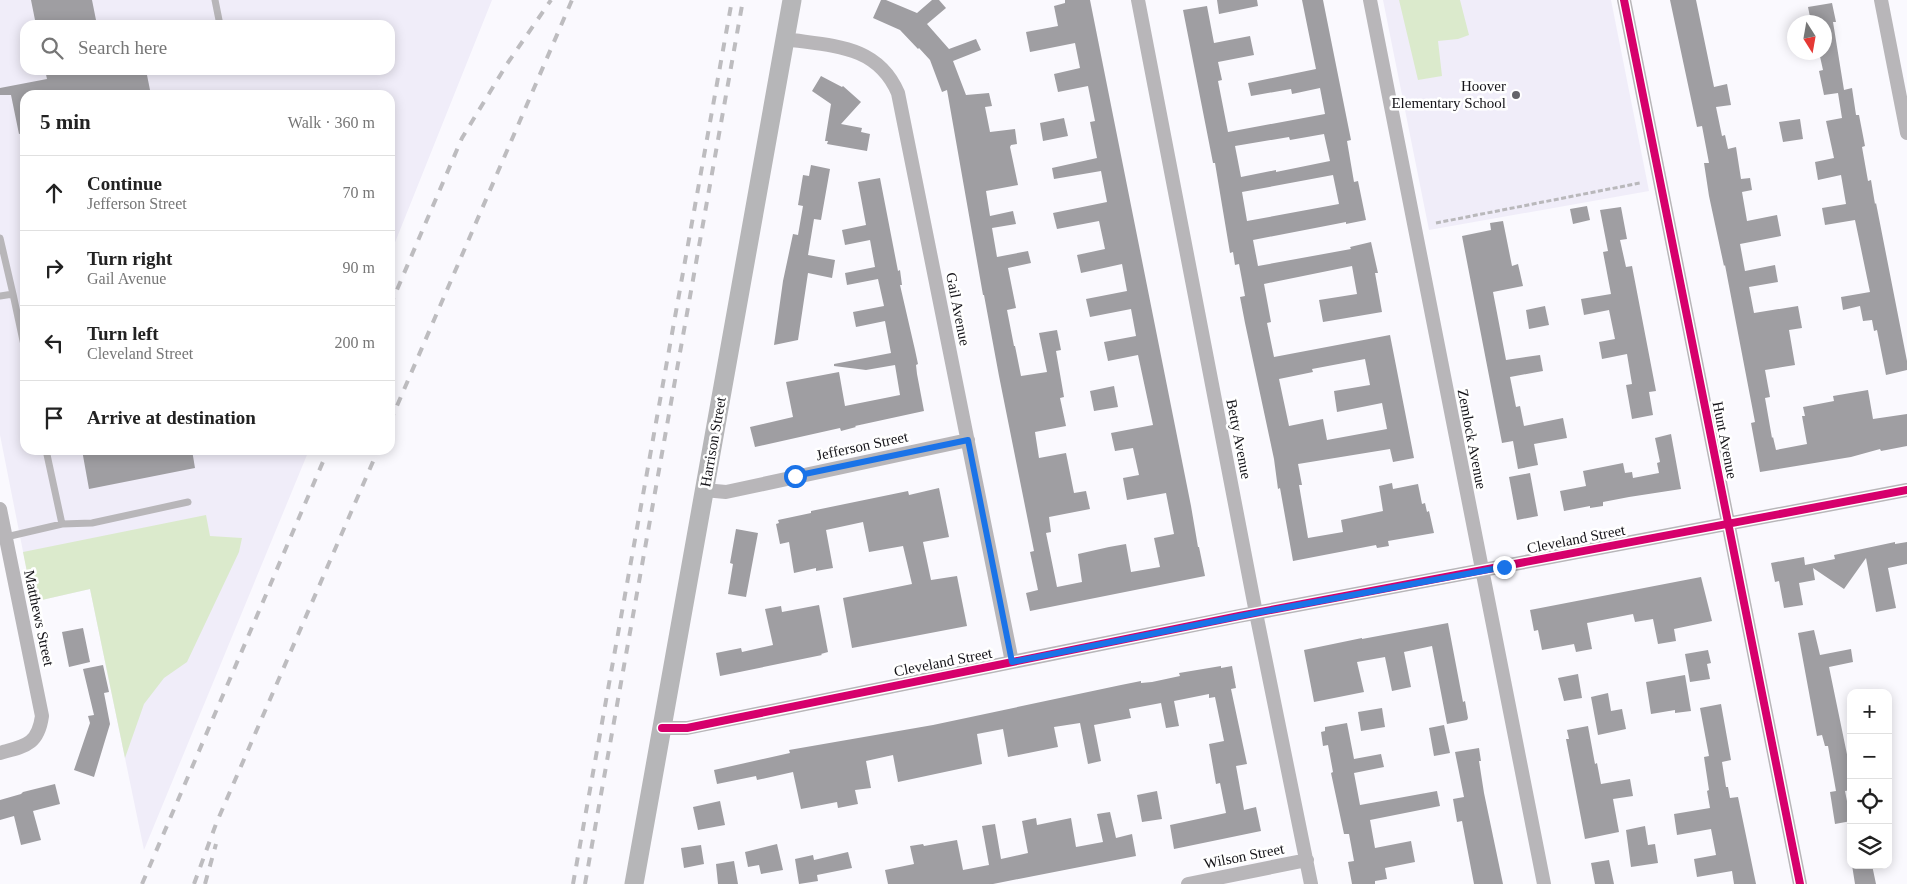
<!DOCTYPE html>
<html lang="en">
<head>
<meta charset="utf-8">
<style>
	body { margin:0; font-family:"Times New Roman",serif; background:#f2f2f2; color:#222 }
	.controls { position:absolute; right:15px; bottom:15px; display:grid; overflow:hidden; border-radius:10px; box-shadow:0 2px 12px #0003 }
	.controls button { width:45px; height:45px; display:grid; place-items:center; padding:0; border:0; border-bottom:1px solid #e0e0e0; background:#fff; color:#222; font:25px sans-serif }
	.compass { position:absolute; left:1787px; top:15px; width:45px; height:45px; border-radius:50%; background:#fff; box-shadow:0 2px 12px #0003; rotate:169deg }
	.stop { position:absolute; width:15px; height:15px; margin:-11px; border:4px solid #1a73e8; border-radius:50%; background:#fff }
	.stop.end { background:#1a73e8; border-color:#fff; box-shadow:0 1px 5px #0008 }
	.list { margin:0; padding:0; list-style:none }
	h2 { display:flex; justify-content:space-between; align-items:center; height:65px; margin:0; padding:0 20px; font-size:21px }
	h2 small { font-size:16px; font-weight:400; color:#767676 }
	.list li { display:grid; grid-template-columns:32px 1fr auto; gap:15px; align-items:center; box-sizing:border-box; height:75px; padding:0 20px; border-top:1px solid #e0e0e0 }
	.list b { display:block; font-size:19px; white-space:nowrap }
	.list p { margin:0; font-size:16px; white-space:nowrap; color:#767676 }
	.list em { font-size:16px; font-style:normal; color:#767676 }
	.icon { flex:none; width:28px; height:28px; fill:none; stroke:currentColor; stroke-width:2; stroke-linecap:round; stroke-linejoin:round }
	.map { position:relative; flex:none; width:1907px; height:884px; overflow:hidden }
	.search { position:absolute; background:#fff; box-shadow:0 2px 12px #0003; left:20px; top:20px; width:375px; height:55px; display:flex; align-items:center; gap:12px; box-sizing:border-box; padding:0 18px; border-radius:15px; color:#767676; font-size:19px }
	.panel { position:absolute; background:#fff; box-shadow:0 2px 12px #0003; left:20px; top:90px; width:375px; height:365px; border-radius:15px }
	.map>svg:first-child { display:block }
	.built { fill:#f0edf9; fill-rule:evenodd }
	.green { fill:#dbeacc }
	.building { fill:#9f9ea2; fill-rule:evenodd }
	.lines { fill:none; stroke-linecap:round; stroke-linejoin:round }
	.path { stroke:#b9b8bb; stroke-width:3; stroke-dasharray:5 2.5; stroke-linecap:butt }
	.lane { stroke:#b8b6b9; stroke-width:7 }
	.street { stroke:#b8b6b9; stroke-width:14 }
	.secondary { stroke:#b6b6b8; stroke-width:19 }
	.rail { stroke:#bdbcbf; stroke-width:4; stroke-dasharray:9 9; stroke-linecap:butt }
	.cycleway-casing { stroke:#fff; stroke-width:11 }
	.cycleway { stroke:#d6006c; stroke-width:8 }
	.route { stroke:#1a73e8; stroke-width:6 }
	.poi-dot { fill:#656469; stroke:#fff; stroke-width:2 }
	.labels { text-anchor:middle; stroke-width:5; stroke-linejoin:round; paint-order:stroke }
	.poi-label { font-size:15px; fill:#151419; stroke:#fff; text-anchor:end }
	.street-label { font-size:15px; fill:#151419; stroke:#fff }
</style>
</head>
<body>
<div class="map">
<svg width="1907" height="884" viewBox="0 0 1907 884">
	<rect width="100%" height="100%" fill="#faf9fe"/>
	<!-- built -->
	<path class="built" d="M0,0H492L390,255V95H25V450H309L144,850L90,589L33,602L0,435ZM25,25H390V70H25Z
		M1383,0H1611L1649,191L1429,230Z"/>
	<!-- green -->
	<path class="green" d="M1399,0H1460L1469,35L1458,39L1438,41L1442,76L1418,80Z
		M206,515L210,536L242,538L239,552L187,662L164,678L144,704L125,758L90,589L33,602L23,552Z"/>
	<!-- building -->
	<path class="building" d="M31,0H92L97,25H36Z
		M881,0H886L917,13L932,0H939L946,8L927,24L949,49L976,39L981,50L953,61L966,95L989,93L992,106L985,107L990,132L1015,129L1017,144L1011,145L1010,147L1018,185L986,191L990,216L1013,211L1016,224L992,228L997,257L1028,251L1031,263L1008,268L1016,308L1007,310L1014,346H1015L1021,376L1047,372L1039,333L1057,330L1061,350L1056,351L1064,397L1060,398L1066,426L1035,432L1039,458L1066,453L1074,493L1086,491L1090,509L1049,517L1051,532L1046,533L1057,587L1082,582L1078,554L1109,547L1126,544L1131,572L1160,567L1154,538L1174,534L1166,493L1127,500L1123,478L1139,475L1133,448L1115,451L1111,433L1153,425L1138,355L1108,361L1104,342L1136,336L1131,309L1090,317L1086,299L1127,291L1122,264L1081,273L1077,255L1105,249L1099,221L1057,229L1053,213L1107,202L1101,171L1054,179L1052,168L1097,158L1090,122L1095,121L1088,86L1058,92L1054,74L1080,68L1075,43L1030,52L1026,32L1058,26L1054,6L1065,3V0H1090L1191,506L1198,547H1199L1205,576L1030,611L1026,593L1038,590L1030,552L1034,551L999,376L984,295H983L947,90L942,92L930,60L919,48L918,49L900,30L873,18Z
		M1217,0H1257L1258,6L1219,14Z
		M1302,0H1323L1351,140L1347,141L1354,182L1358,181L1366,220L1346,224V222L1253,240L1258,266L1351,249L1350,247L1371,242L1378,273H1375L1382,312L1323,322L1319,300L1357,294L1352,266L1264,284L1271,322L1267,323L1274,357L1390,335L1414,458L1393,462L1390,449L1298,464L1302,485H1299L1308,538L1343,532L1341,520L1383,511L1379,486L1392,483L1393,489L1418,484L1422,504L1425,503L1427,512L1429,511L1434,533L1388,541L1389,546L1377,548L1376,545L1293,561L1280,488L1278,489L1274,459L1245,323L1240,297L1245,296L1239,264L1235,265L1233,252L1230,253L1215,163H1213L1183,10L1207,6L1214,43L1250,36L1254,55L1218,62L1222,80L1218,81L1228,132L1325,114L1320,88L1292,94L1291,89L1251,96L1248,83L1316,69ZM1324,134L1330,161L1276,172V170L1241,177L1235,146L1289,137L1290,140ZM1333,175L1339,204L1247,221L1242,192ZM1365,359L1370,385L1334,391L1337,412L1382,403L1387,429L1327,440L1323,419L1289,426L1279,379L1313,372L1312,369Z
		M1670,0H1696L1714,87L1727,84L1731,105L1716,107L1722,136L1725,135L1728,149L1736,147L1741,179L1750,178L1752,190L1742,192L1747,221L1777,215L1781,236L1740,244L1745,271L1775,265L1778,282L1749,287L1754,313L1798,306L1802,328L1789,330L1795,365L1765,370L1770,397L1765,398L1772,438L1773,437L1776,450L1807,444L1802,416H1805L1803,407L1834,401L1833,396L1868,390L1873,419L1907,414V446L1881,451L1880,449L1851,457L1760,472L1751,423L1755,422L1725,265L1724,266L1709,196L1704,163H1709L1702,126L1697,127Z
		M1832,3L1836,22H1833L1844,90L1852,88L1856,115H1859L1865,146L1862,147L1868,181L1871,180L1875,204L1876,203L1907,361V370L1886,375L1877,330L1874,331L1872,320L1863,321L1860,306L1843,310L1841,297L1870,292L1855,220L1825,225L1822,208L1846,204L1841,175L1818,180L1815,162L1834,158L1826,121L1842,118L1838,93L1824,95L1819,71L1823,70L1819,52H1824V22H1811L1808,7Z
		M45,70H146L151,95H25V133L19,134L11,95H0V88L47,79Z
		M821,76L842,87L843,86L861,102L841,124L862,128L861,132L870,134L867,151L827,144L828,141H825L831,104L812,91Z
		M1064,118L1068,136L1043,141L1040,123Z
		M1800,119L1803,139L1783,142L1779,122Z
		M811,165L830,169L821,220L814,219L808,255L835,260L832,278L808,273L798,340L774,345L783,281L793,234L798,235L803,206L798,205L803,175L809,176Z
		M880,178L898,271L900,270L902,285H900L915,350L918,364L916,365L917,374L924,411L855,426L856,427L841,431L840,428L755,447L750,427L793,417L786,382L839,372L845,406L900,395L895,365L866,370L834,366V364L891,353L885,321L856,327L853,312L884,306L878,279L847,285L845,273L875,267L870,240L845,245L842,230L866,225L858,182Z
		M1587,206L1590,220L1573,224L1570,209Z
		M1621,207L1627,239L1620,240L1626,267L1632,266L1656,391L1649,392L1653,415L1632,419L1626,385L1632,384L1627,354L1602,359L1599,342L1615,339L1609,310L1584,315L1581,299L1611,294L1603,252L1608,251L1600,210Z
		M1503,221L1512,266L1518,264L1523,286L1493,292L1506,360L1540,355L1543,371L1510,377L1516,407L1520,406L1524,426L1563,418L1567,438L1534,444L1538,465L1518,469L1513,441L1502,443L1462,236L1491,230L1490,223Z
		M1545,306L1549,325L1529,329L1526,310Z
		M1114,386L1118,407L1094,411L1090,391Z
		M1671,434L1681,489L1629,497L1603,502V506L1590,508V506L1564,511L1560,491L1586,486L1583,471L1623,463L1625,473L1632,472L1633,478L1659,473L1657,463L1660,462L1655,438Z
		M82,450H192L195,468L89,489Z
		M1530,473L1538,516L1517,520L1509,477Z
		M939,488L949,537L923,542L931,580L957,576L967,626L852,648L843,598L912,584L903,546L869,552L863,522L826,530L833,568L816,571V568L794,573L789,542L780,544L776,524L779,523L778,520L811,513V511L908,491L909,495Z
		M736,529L758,533L746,597L728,594L733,564L730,563Z
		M1895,542V544L1907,542V564L1888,568L1896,608L1876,612L1866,558L1844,589L1813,568L1815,580L1799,583L1803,605L1784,608L1779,581L1775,582L1771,563L1804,557L1805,565L1835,559L1834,555Z
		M1701,577L1712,621L1674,629L1676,641L1658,644L1653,619L1635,622L1633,614L1587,623L1592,649L1576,652L1574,644L1542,650L1538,630L1534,631L1530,610Z
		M819,605L828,652L821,654L822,655L720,676L716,653L741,648L742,652L773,645L765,609L781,606L782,612Z
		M1448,623L1463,702L1465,701L1468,718L1467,720L1447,724L1432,646L1404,652L1411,687L1392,691L1385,657L1357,662L1364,692L1314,702L1304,650L1362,638V639Z
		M83,628L90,662L69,667L62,632Z
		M1814,630L1820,655L1851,649L1853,662L1829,667L1849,764L1851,763V790L1845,791L1851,821L1835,824L1830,792L1836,791L1828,746H1825L1822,735L1817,736L1798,633Z
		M1708,650L1711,663L1707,664L1710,679L1690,682L1685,654Z
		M103,665L109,692L104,693L110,724L94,777L74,770L90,723L88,716L94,715L83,669Z
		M1221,666V668L1232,666L1236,688L1231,689L1247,764L1236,766L1244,810L1256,807L1261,831L1174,849L1170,825L1226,813L1220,783L1216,784L1209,744L1224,741L1215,697L1209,698V694L1174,701L1179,726L1166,728L1161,703L1129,709L1131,718L1094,725L1101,761L1088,764L1080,723L1054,727L1058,747L1008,757L1003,729L977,734L982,764L898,782L893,755L866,761L871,788L855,790L858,804L838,808L837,802L801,809L793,772L757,780L756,776L717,784L714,770L790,753L789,750L933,725L1121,685L1141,681V683L1152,682L1180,676L1179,673Z
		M1578,674L1582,698L1564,701L1558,678Z
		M1685,675L1691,711L1675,713V710L1651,714L1646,682Z
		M1608,693L1611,711L1622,709L1626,729L1598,735L1591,697Z
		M1721,704L1731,760L1722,762L1726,787H1728L1730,798L1738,797L1756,884H1734L1732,871L1697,877L1694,859L1716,855L1711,829L1677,835L1674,814L1710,808L1707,791L1709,790L1704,757L1709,756L1700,708Z
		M1382,708L1385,727L1361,731L1358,712Z
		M1347,723L1354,759L1381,754L1384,767L1354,773L1360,805L1437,791L1440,806L1370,820L1375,848L1411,841L1415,862L1385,868L1387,879L1375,881V884H1352L1348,862L1354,861L1349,834H1344L1331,773L1333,772L1328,745L1323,746L1321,732L1325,731V727Z
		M1444,725L1450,753L1434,756L1429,728Z
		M1588,726L1595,764L1597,763L1601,784L1630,779L1633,796L1613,799L1619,832L1585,839L1566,739H1569L1567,730Z
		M1479,748L1481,761H1479L1484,793L1503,884H1474L1462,821L1457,822L1453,799L1464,797L1455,752Z
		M55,784L60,804L33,811L41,840L21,845L14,816L0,820V800L21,794L23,792Z
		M1157,791L1162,819L1142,822L1137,795Z
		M720,801L725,825L698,830L693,807Z
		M1110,812L1116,838L1132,834L1136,856L993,884H888L885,870L914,864L910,846L923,844L924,846L957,840L963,870L989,865L982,826L995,824L1001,859L1028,853L1022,821L1036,818L1037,825L1071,818L1076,847L1103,842L1097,814Z
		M1645,826L1648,845L1655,844L1658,863L1631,867L1626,830Z
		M777,844L783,870L761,874L759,865L748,867L745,852Z
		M701,845L704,864L684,868L681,848Z
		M848,852L852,868L817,875L818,881L799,884L795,859L813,855L814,860Z
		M1609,860L1614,884H1595L1591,863Z
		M734,861L738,884H718L716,864Z
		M1852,865H1872L1876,884H1855Z"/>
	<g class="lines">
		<!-- path -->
		<path class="path" d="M1436,223L1640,183"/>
		<!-- lane -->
		<path class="lane" d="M215,0L220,25
			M0,238L13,294
			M0,296L13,294L25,350
			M46,450L62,524
			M6,537L62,524L92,523L188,502"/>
		<!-- street -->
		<path class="street" d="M1138,0L1256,613L1311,884
			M1370,0L1544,884
			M1624,0L1800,884
			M1881,0L1907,133
			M785,39C831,46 877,44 898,93L1012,662
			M704,490L726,492L968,440
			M0,509L42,716C38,745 25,746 0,753
			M662,728H687L1239,616L1907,490
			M1188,884L1307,860"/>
		<!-- secondary -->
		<path class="secondary" d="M634,884L792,0"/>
		<!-- rail -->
		<path class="rail" d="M390,306L462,138L507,64L551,0
			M390,422L572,0
			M142,884L328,450
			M194,884L216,824L378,450
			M205,884L216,844
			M573,884L732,0
			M585,884L743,0"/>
		<!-- cycleway casing -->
		<g class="cycleway-casing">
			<path id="cycleway" d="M1624,0L1800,884
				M662,728H687L1239,616L1907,490"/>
		</g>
		<!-- cycleway -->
		<use href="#cycleway" class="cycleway"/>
	</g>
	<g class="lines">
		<!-- route -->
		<path class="route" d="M795,476L968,440L1012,662L1256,613L1504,567"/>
	</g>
	<!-- markers -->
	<circle class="poi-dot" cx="1516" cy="95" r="5"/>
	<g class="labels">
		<!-- poi labels -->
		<g class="poi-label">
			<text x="1506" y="91">Hoover<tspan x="1506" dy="17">Elementary School</tspan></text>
		</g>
		<!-- street labels -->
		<g class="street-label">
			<text transform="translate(958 309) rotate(79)" y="5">Gail Avenue</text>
			<text transform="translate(1239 439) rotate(79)" y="5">Betty Avenue</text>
			<text transform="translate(1472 439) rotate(79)" y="5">Zemlock Avenue</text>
			<text transform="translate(1725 440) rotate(79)" y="5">Hunt Avenue</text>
			<text transform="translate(713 442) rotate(-80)" y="5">Harrison Street</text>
			<text transform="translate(862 446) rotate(-12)" y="5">Jefferson Street</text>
			<text transform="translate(1576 539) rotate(-11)" y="5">Cleveland Street</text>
			<text transform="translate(39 618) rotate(78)" y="5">Matthews Street</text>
			<text transform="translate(943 662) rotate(-11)" y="5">Cleveland Street</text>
			<text transform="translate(1244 856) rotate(-11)" y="5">Wilson Street</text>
		</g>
	</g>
</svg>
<div class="controls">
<button>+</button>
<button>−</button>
<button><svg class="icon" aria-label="locate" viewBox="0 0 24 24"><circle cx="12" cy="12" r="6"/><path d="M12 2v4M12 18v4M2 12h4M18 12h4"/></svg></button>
<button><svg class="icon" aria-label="layers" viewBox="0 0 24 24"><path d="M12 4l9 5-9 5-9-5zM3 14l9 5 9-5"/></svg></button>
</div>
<svg class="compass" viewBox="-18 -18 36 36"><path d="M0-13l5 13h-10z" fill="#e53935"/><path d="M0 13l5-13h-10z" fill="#767676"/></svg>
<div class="stop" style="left:795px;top:476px"></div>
<div class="stop end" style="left:1504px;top:567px"></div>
<div class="search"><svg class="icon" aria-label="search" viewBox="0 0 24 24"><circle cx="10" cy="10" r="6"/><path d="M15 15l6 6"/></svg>Search here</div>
<section class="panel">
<h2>5 min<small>Walk · 360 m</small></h2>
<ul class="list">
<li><svg class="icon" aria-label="ahead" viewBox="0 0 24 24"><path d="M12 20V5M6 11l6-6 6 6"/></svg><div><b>Continue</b><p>Jefferson Street</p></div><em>70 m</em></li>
<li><svg class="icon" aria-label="right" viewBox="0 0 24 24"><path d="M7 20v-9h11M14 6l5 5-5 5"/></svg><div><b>Turn right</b><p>Gail Avenue</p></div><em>90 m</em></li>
<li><svg class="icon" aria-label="left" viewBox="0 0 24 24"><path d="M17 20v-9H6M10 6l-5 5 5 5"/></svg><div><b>Turn left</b><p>Cleveland Street</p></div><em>200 m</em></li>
<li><svg class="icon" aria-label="arrive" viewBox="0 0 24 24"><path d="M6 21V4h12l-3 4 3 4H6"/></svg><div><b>Arrive at destination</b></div></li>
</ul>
</section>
</div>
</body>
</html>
